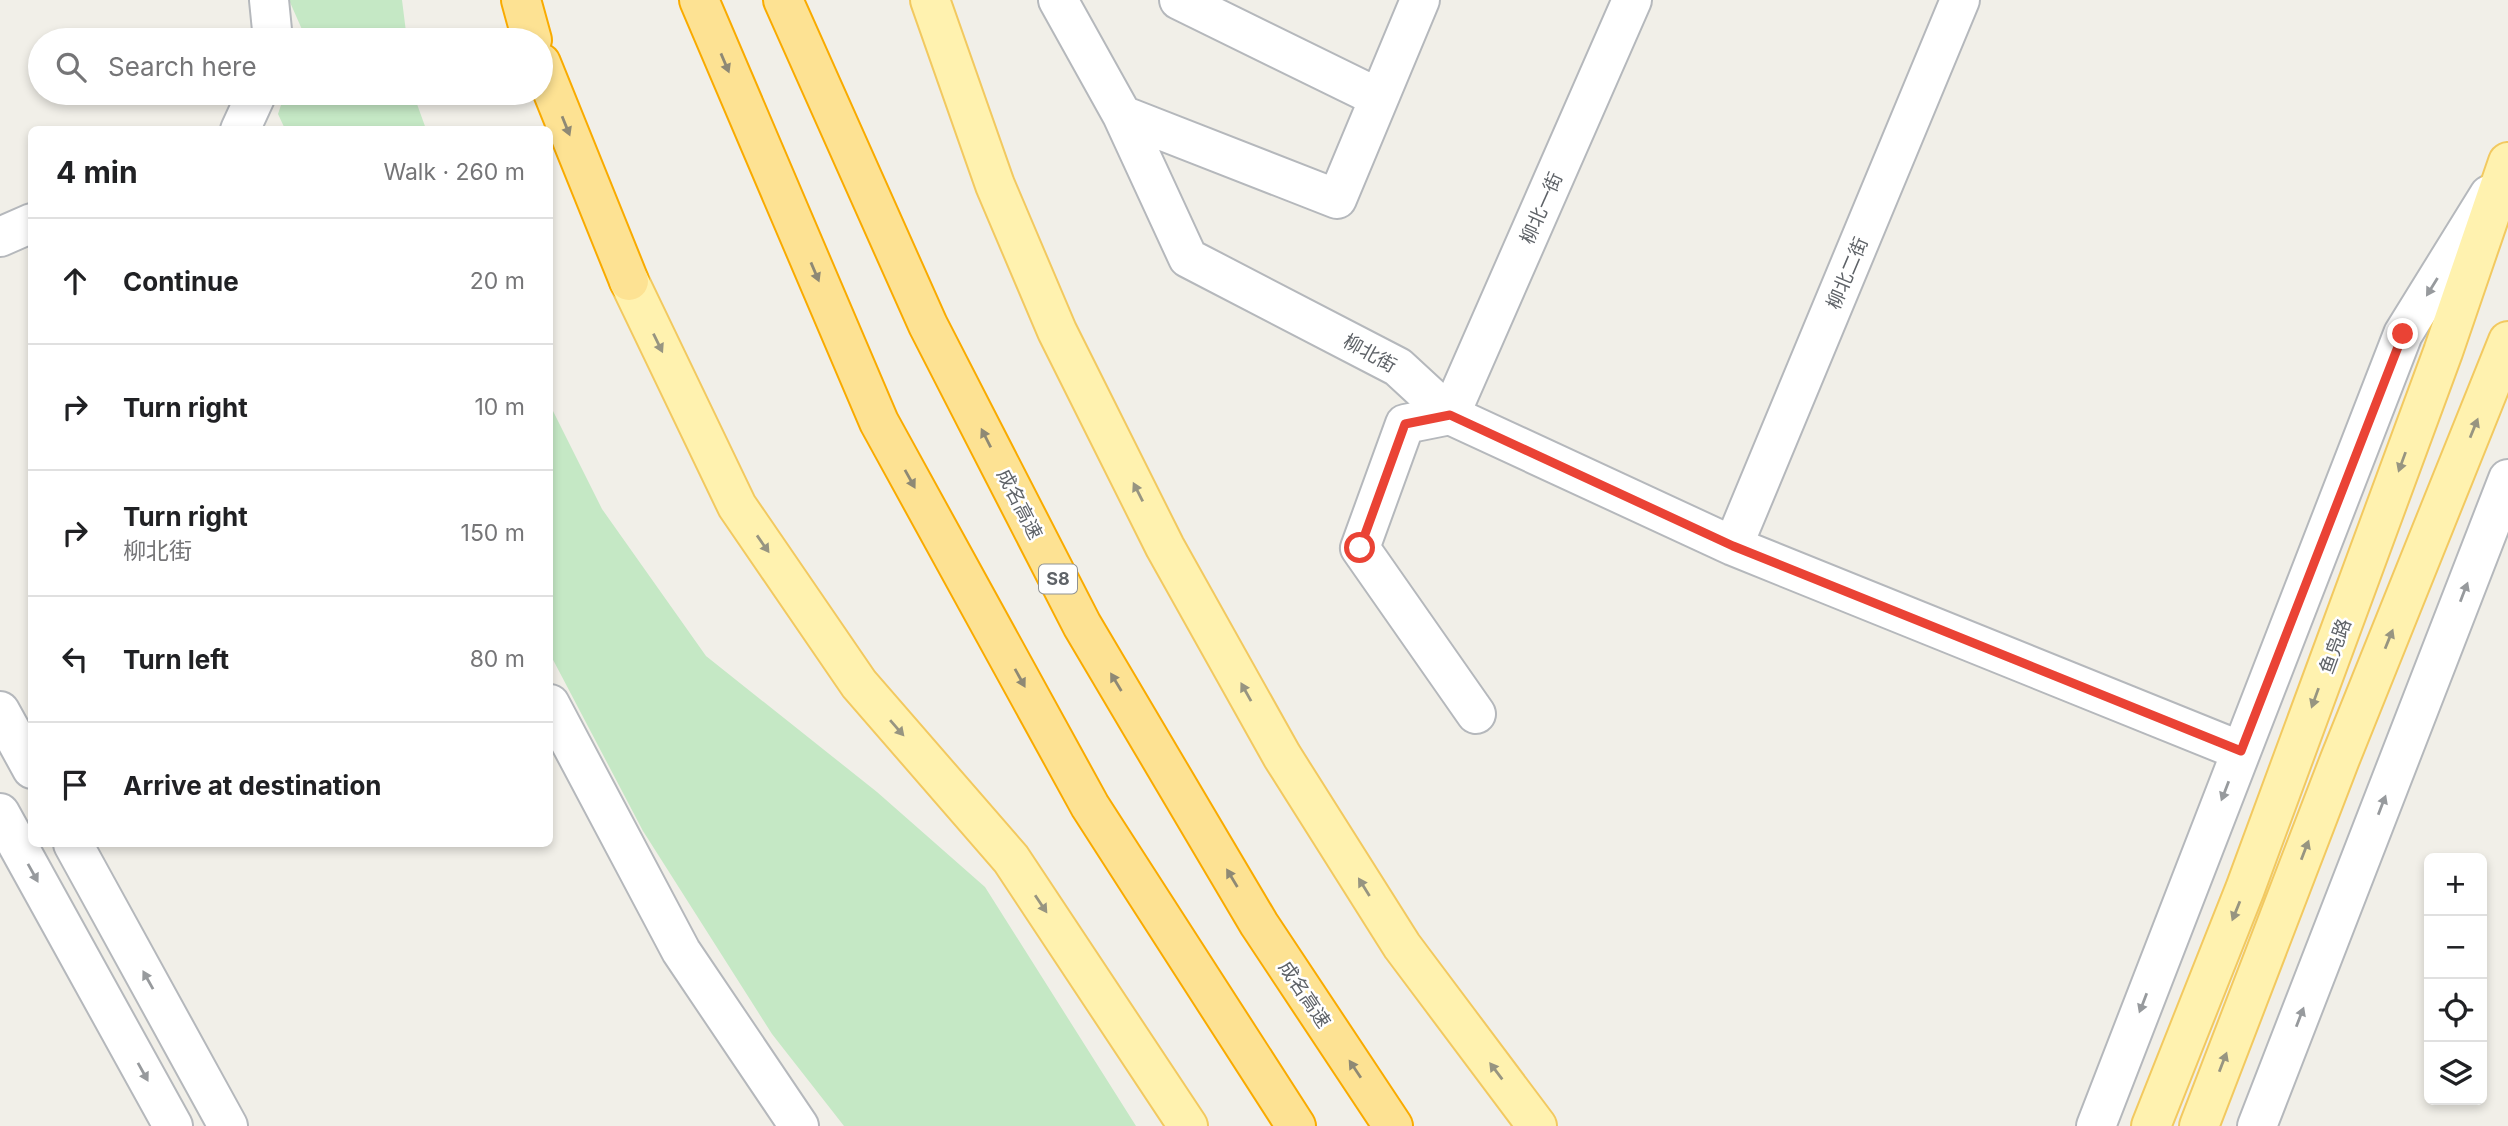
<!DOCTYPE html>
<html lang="en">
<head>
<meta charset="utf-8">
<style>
	body { margin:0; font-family:Inter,"Noto Sans SC",sans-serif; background:#f6f6f6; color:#202124 }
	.controls { position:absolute; right:21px; bottom:21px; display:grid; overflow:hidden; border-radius:10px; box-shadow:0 4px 10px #0003 }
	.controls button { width:63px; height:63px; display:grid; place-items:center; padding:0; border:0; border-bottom:2px solid #e0e0e0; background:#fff; color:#202124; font:35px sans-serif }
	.stop { position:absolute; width:21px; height:21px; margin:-16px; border:5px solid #ea4335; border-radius:50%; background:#fff }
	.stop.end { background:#ea4335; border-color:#fff; box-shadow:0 2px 7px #0008 }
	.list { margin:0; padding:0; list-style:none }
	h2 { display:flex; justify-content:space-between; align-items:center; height:91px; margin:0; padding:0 28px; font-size:30px }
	h2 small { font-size:23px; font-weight:400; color:#757577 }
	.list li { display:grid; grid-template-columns:46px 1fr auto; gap:21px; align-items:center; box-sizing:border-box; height:126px; padding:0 28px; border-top:2px solid #e0e0e0 }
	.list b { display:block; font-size:26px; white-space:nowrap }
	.list p { margin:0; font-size:23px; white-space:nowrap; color:#757577 }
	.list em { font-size:23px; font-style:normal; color:#757577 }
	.icon { flex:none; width:38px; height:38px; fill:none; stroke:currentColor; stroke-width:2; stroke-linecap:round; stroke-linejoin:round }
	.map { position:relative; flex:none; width:2508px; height:1126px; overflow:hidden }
	.search { position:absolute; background:#fff; box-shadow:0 4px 10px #0003; left:28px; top:28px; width:525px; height:77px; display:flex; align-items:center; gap:18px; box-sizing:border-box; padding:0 24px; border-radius:38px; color:#757577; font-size:26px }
	.panel { position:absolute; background:#fff; box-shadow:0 4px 10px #0003; left:28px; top:126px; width:525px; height:721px; border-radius:10px }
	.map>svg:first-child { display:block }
	.green { fill:#c5e8c5 }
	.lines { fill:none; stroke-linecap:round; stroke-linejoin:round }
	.minor-casing { stroke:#b5b8bc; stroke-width:42 }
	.major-casing { stroke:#f2c960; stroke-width:42 }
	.highway-casing { stroke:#f9ab00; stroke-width:42 }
	.minor { stroke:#fff; stroke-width:38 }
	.major { stroke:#fff2af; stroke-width:38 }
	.highway { stroke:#fde293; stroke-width:38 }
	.oneway { fill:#8e8975 }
	.oneway2 { fill:#979a9d }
	.oneway3 { fill:#979581 }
	.route { stroke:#ea4335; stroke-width:9 }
	.labels { text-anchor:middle; stroke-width:5; stroke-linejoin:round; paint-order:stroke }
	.shield { fill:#fff; stroke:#8f9295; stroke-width:2 }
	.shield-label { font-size:18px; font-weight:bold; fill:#5f6368 }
	.street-label { font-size:19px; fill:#5f6368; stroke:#fff }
</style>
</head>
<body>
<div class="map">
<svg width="2508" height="1126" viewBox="0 0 2508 1126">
	<rect width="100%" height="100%" fill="#f1efe8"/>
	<!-- green -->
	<path class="green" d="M289,0H402L407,40H302L304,34Z
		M285,93H413L426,129H285L278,114Z
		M550,405L602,509L706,656L877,792L985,887L1136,1126H844L772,1034L643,831L550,654Z"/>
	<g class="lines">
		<!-- minor casing -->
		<g class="minor-casing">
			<path id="minor" d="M269,0L273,40
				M1058,0L1122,115L1188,258L1398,367L1450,415L1733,546L2241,751
				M1179,0L1379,98
				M1122,115L1337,199L1420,0
				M240,130L257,93
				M0,237L32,223
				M1733,546L1960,0
				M550,704L681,951L799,1126
				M0,711L32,769
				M1476,714L1360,548L1405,424L1450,415L1632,0
				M0,813L173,1126
				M73,844L228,1126
				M2096,1126L2403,334L2489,195
				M2257,1126L2508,479"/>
		</g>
		<!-- major casing -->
		<g class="major-casing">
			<path id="major" d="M930,0L995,185L1057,331L1165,547L1282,756L1402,946L1537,1126
				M629,281L737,506L859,684L1011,859L1188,1126
				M2151,1126L2245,889L2443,352L2508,162
				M2199,1126L2340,759L2508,341"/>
		</g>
		<!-- highway casing -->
		<g class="highway-casing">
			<path id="highway" d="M521,0L532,40
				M699,0L879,422L1090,806L1296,1126
				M783,0L928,325L1082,625L1259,924L1393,1126
				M541,63L629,281"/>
		</g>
		<!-- minor -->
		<use href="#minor" class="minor"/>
		<!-- major -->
		<use href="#major" class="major"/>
		<!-- highway -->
		<use href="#highway" class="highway"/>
	</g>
	<!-- one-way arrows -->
	<defs><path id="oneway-solid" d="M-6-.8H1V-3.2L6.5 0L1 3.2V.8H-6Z" transform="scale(1.75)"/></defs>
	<g class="oneway">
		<use href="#oneway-solid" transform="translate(725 63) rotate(67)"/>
		<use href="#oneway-solid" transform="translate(566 126) rotate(68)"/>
		<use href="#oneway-solid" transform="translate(815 272) rotate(67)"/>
		<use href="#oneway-solid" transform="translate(986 438) rotate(-117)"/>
		<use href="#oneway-solid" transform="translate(910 479) rotate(61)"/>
		<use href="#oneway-solid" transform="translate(1020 678) rotate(61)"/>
		<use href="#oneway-solid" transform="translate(1116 682) rotate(-121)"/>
		<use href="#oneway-solid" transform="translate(1232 878) rotate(-121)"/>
		<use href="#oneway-solid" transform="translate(1355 1069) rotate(-124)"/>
	</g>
	<g class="oneway2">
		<use href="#oneway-solid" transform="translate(2432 287) rotate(122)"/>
		<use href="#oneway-solid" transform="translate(2464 592) rotate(-69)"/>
		<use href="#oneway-solid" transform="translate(2225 791) rotate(111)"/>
		<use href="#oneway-solid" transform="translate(2382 805) rotate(-69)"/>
		<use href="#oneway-solid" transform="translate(33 873) rotate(61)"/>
		<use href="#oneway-solid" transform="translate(148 980) rotate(-119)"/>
		<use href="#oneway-solid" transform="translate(2143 1003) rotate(111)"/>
		<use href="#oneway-solid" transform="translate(2300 1017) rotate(-69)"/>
		<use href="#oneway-solid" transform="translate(143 1072) rotate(61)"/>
	</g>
	<g class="oneway3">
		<use href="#oneway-solid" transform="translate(658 343) rotate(64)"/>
		<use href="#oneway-solid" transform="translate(2474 428) rotate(-68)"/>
		<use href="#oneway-solid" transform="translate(2402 462) rotate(110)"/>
		<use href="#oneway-solid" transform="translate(1138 492) rotate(-117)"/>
		<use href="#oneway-solid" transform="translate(763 544) rotate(55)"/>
		<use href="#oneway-solid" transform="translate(2389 639) rotate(-68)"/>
		<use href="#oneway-solid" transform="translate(1246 692) rotate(-119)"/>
		<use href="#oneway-solid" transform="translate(2315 698) rotate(110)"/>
		<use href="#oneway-solid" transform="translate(897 728) rotate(49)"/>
		<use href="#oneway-solid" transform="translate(2305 850) rotate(-69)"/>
		<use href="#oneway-solid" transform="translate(1364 887) rotate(-122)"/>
		<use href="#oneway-solid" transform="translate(1041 904) rotate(56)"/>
		<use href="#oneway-solid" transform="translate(2236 911) rotate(112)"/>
		<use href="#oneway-solid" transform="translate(2223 1062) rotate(-69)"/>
		<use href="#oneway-solid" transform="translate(1496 1071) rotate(-127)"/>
	</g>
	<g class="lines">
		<!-- route -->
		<path class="route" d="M1360,548L1405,424L1450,415L1733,546L2241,751L2403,334"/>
	</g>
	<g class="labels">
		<!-- shield labels -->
		<rect class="shield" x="1039" y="564.5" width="38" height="29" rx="5"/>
		<g class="shield-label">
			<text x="1058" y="585">S8</text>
		</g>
		<!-- street labels -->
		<g class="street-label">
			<text transform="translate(1541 208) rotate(-66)" y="7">柳北一街</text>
			<text transform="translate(1847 273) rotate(-67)" y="7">柳北二街</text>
			<text transform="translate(1370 353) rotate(29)" y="7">柳北街</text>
			<text transform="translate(1020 504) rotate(63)" y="7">成名高速</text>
			<text transform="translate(2335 646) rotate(-70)" y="7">鱼凫路</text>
			<text transform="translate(1305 994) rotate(56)" y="7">成名高速</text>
		</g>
	</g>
</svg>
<div class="controls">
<button>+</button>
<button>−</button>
<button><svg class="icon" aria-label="locate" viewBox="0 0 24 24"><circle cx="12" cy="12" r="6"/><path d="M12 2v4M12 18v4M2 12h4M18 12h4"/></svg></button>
<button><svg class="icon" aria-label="layers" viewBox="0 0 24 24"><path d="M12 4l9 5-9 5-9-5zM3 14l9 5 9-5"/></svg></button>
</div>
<div class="stop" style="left:1360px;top:548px"></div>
<div class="stop end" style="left:2403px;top:334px"></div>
<div class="search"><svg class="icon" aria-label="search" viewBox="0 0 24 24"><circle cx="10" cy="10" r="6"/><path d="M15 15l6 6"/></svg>Search here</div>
<section class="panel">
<h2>4 min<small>Walk · 260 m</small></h2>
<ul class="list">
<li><svg class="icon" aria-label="ahead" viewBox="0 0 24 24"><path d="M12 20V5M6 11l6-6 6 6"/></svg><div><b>Continue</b></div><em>20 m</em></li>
<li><svg class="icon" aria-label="right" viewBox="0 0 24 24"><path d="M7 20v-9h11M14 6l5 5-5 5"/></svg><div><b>Turn right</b></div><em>10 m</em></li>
<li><svg class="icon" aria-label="right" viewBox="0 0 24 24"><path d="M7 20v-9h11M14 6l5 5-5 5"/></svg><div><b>Turn right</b><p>柳北街</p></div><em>150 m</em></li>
<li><svg class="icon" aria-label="left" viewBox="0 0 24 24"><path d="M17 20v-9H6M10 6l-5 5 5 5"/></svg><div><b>Turn left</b></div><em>80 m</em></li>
<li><svg class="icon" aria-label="arrive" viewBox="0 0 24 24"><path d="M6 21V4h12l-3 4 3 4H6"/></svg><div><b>Arrive at destination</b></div></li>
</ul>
</section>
</div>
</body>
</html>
